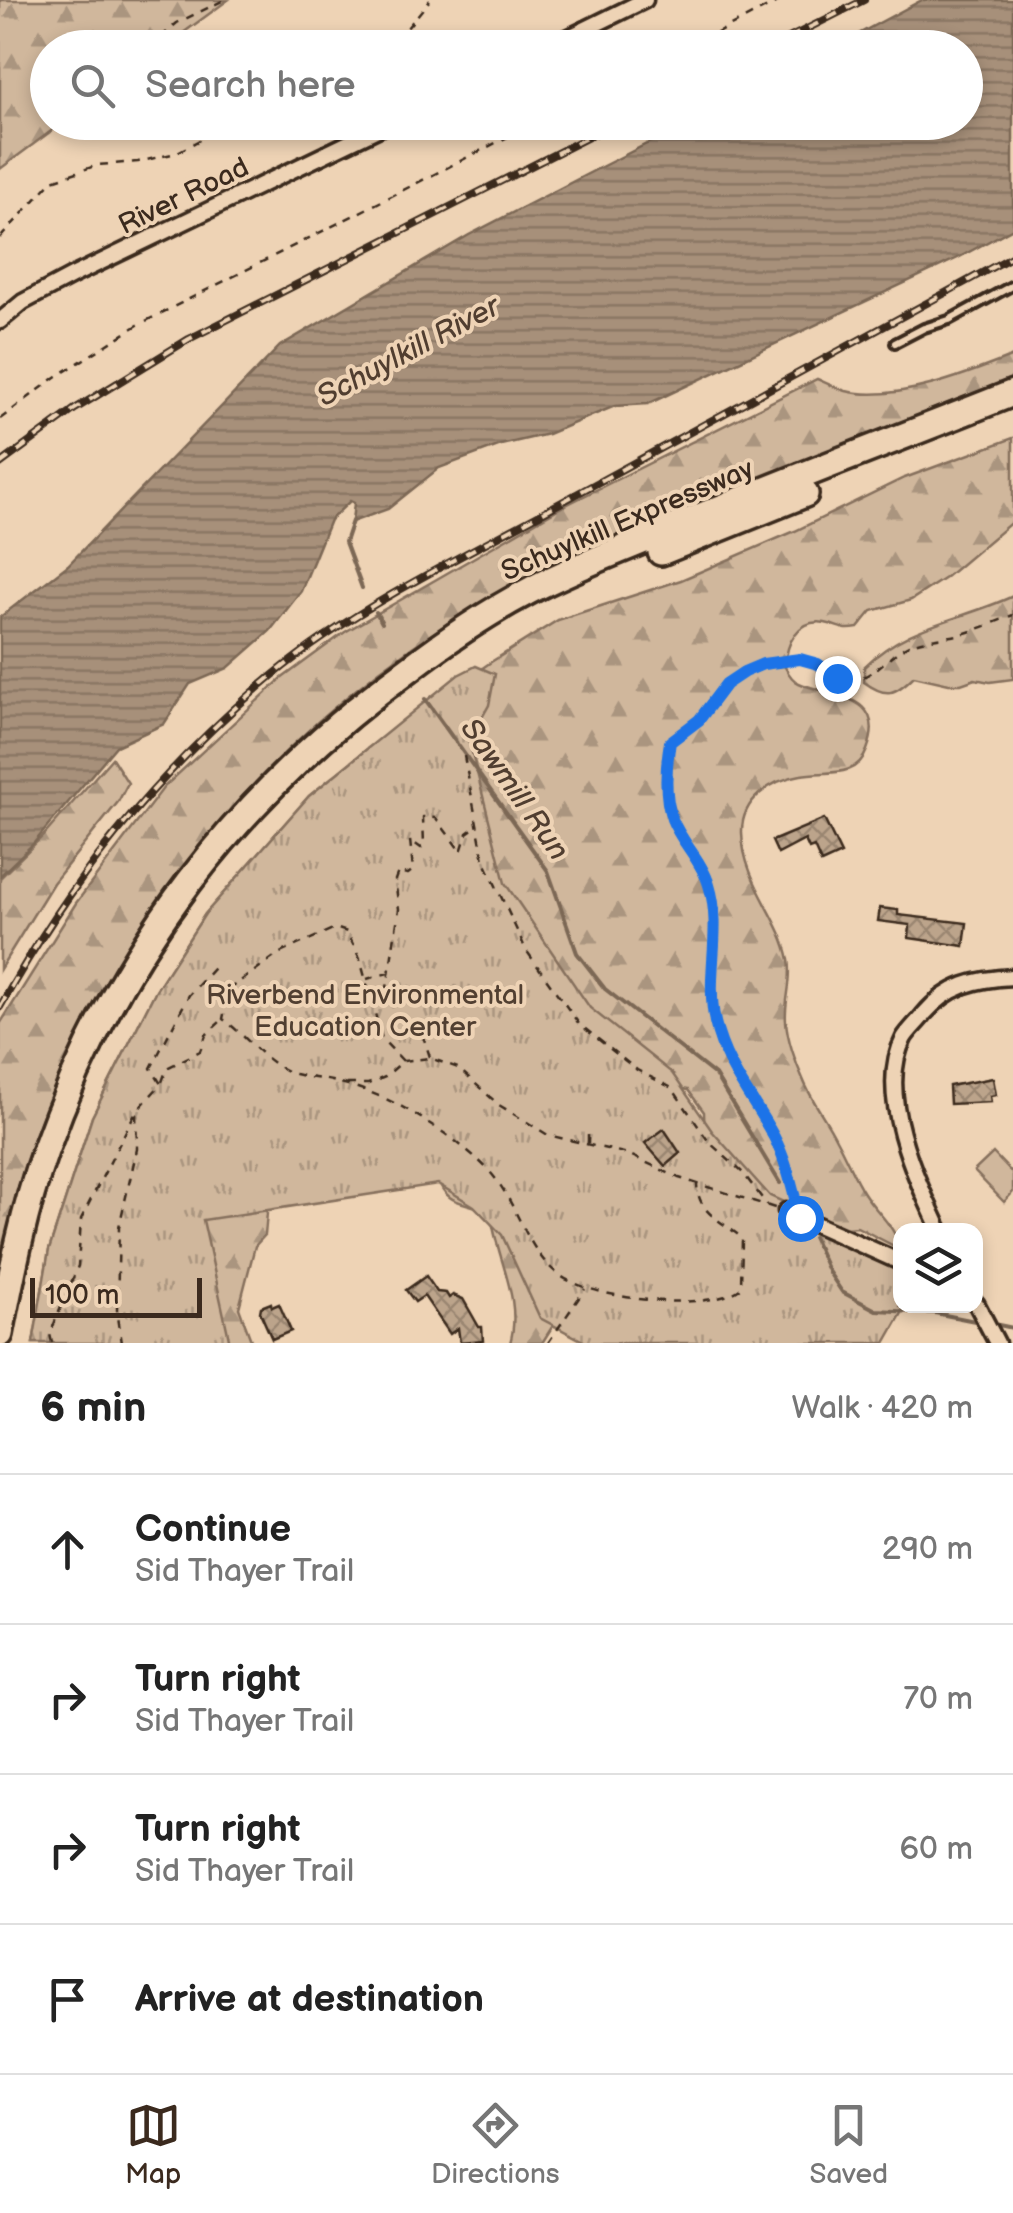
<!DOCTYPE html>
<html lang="en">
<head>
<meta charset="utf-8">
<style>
	body { margin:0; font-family:"Balsamiq Sans",sans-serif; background:#f2f2f2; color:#222 }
	.controls { position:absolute; right:30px; bottom:30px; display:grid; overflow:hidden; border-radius:20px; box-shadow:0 5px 15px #0003 }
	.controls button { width:90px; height:90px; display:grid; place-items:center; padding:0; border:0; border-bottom:2px solid #e0e0e0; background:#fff; color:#222; font:50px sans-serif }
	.scale { position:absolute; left:30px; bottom:25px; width:172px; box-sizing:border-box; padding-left:10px; border:5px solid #3b2a1e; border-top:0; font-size:28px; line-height:35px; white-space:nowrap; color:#3b2a1e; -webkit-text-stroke:8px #eed3b5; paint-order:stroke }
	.stop { position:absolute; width:30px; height:30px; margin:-22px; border:8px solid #1a73e8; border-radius:50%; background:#fff }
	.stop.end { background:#1a73e8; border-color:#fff; box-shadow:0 2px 10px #0008 }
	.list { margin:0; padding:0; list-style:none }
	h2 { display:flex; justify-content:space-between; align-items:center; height:130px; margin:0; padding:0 40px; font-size:42px }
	h2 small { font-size:32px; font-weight:400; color:#767676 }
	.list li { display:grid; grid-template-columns:65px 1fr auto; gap:30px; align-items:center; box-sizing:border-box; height:150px; padding:0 40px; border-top:2px solid #e0e0e0 }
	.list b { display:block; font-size:38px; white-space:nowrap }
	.list p { margin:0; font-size:32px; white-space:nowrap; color:#767676 }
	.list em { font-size:32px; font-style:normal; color:#767676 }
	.icon { flex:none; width:55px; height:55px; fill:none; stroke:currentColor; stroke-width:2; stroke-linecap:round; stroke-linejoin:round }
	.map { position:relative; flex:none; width:1013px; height:1343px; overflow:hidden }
	.search { position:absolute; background:#fff; box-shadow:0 5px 15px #0003; left:30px; right:30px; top:30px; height:110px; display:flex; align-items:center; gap:25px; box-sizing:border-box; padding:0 35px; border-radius:55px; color:#767676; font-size:38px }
	.sheet { height:730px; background:#fff }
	nav { display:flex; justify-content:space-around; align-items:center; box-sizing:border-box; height:140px; border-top:2px solid #e0e0e0; background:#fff; font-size:28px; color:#767676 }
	nav a { display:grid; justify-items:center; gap:5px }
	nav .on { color:#3b2a1e }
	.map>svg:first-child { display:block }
	.forest { fill:url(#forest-firs); stroke:#86705d; stroke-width:2.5 }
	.park { fill:url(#park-tufts); stroke:#86705d; stroke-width:2.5 }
	.pitch { fill:#d0b79c; stroke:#86705d; stroke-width:2.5 }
	.water { fill:url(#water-rules); stroke:#7c6755; stroke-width:2.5 }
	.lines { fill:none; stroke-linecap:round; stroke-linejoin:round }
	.stream { stroke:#7c6755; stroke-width:4 }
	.building { fill:url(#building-cross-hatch); stroke:#3b2a1e; stroke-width:2.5 }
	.lane-casing { stroke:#3b2a1e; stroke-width:14 }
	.street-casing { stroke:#3b2a1e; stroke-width:21 }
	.highway-casing { stroke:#3b2a1e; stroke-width:32 }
	.path { stroke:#3b2a1e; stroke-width:2.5; stroke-dasharray:8 8; stroke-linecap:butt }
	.lane { stroke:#eed3b5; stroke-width:6 }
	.street { stroke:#eed3b5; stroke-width:14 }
	.highway { stroke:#eed3b5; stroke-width:25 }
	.rail-casing { stroke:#3b2a1e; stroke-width:8 }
	.rail { stroke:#eed3b5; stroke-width:4; stroke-dasharray:11; stroke-linecap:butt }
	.route { stroke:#1a73e8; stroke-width:12 }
	.labels { text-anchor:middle; stroke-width:8; stroke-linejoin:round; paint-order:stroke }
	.street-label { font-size:28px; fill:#3b2a1e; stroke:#eed3b5 }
	.park-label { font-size:28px; fill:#513f31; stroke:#eed3b5 }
	.water-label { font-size:30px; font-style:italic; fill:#513e30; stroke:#eed3b5 }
</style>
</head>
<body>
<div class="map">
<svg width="1013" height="1343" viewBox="0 0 1013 1343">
	<defs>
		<pattern id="forest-firs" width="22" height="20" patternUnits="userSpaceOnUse" patternTransform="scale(2.5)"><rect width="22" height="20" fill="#d0b79c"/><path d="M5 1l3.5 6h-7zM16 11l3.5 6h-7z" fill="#aa957f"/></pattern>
		<pattern id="park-tufts" width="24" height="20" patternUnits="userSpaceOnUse" patternTransform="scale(2.5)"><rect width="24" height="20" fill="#d0b79c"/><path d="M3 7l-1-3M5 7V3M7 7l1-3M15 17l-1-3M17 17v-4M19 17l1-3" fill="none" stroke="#aa957f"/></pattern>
		<pattern id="water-rules" width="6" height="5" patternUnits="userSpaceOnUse" patternTransform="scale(2.5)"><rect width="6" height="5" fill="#a7907a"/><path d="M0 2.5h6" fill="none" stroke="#897663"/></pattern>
		<pattern id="building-cross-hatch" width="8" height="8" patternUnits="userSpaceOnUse" patternTransform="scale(2.5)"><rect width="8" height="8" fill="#bca48b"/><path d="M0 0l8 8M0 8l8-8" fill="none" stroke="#9a8671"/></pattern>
	</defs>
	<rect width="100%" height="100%" fill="#eed3b5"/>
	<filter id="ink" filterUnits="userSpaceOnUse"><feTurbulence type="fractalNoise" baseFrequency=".01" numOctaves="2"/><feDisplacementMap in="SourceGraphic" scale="20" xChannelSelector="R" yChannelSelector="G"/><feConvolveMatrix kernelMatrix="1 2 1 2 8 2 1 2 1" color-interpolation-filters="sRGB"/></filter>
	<g filter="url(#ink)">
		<!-- forest -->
		<path class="forest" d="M0,0H228L164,47L48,48V122L62,123L0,169Z
			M1013,356V378C912,417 811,458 710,499C645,525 578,549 516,583C319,690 172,846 74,1047C54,1089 33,1134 20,1180C12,1206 7,1234 0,1261V1024L76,903L164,787L281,679L345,632L558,509L817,379C826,383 836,388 846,391C895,403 968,374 1013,356Z
			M1013,438V521L945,578L911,600L872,611L858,628C840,631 840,626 825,623C797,618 786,644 785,667C788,673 792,680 799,683C830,697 889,694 867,750C856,780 824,770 801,775C771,780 741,800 742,833C743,882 781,917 789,960C793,981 784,1001 786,1021C787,1038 796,1064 803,1079C811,1100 826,1119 836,1139C846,1157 853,1176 864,1193C876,1212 897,1228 900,1249L857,1227L846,1228L552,1327L542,1343H510C523,1299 496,1258 491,1214C467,1198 448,1210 437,1177L705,1147L704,1112L688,1090L655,1084L261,1194L267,1213L265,1235L255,1246L239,1308L252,1343H33L49,1250L92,1117L156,990L205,914L309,796L368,748L491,662L558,620L681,580L795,531L902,479Z
			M1013,596V679L990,682L975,679L961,684H949L914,676C895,695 886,698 864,682V667C907,624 960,621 1013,596Z
			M112,758L128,783L118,802L53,883L0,969V878L46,833Z"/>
		<!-- park -->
		<path class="park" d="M476,666L495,674L489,705L469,741L505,883L590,1008L672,1073L712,1131L770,1196L900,1255V1306H906L885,1343H587L540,1318L502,1235L474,1206L438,1184L203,1220L230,1343H33L49,1250L92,1117L156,990L205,914L309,796L458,675Z"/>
		<!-- pitch -->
		<path class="pitch" d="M993,1153L1013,1174V1192L1004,1202L974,1171Z"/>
		<!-- water -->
		<path class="water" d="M922,0H1013V228L958,258L648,404L615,406L548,434L501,445L439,468L388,509L352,522L354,503L350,501L330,520L301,591L270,631L228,668L190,684L164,724L116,746L33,844L0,876V617L68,565L280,346L469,235L603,166L688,123L966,122V48L834,47Z"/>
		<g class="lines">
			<!-- stream -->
			<path class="stream" d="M352,521L345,542L362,588
				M376,612L382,623
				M425,699L548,871L577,953L605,989L715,1075L780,1183
				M813,1237L828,1271L842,1292L876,1310L935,1313L980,1322
				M994,1324L1013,1328"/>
		</g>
		<!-- building -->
		<path class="building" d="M824,819L841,854L821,863L814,847L809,849L805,840L778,854L772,841Z
			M880,908L898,910V915L967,923L964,946L909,938L910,925L878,921Z
			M993,1078L996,1095L990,1096L991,1102L950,1104L949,1086Z
			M664,1129L680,1153L665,1166L645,1143Z
			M426,1276L437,1292L446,1293L449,1298L453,1295L463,1299L479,1327H482L483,1341L460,1343L458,1328L450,1334L424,1296L415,1302L406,1290Z
			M271,1303L272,1307L279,1304L291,1331L272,1339L260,1312L261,1307Z"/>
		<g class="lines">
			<!-- lane casing -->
			<g class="lane-casing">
				<path id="lane" d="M895,343L924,328L949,320L1013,285"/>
			</g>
			<!-- street casing -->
			<g class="street-casing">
				<path id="street" d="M547,48L645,0
					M0,321L23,302L74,275L392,122
					M786,1211L900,1262
					M940,1230C917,1181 875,1093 904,1038C909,1030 918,1022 924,1014C949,985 976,979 1013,977
					M976,1303L997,1343"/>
			</g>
			<!-- highway casing -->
			<g class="highway-casing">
				<path id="highway" d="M661,552L805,494
					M0,1334C12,1272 24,1210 45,1151C116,950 238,794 409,669C447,640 487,613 529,591C574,567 622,550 668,530C782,482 898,439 1013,393"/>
			</g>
			<!-- path -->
			<path class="path" d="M149,48L177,23L224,0
				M364,48L407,28L430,0
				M688,48L781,0
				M0,238L53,180L98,165L138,162L176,153L232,122
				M0,419L56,377L138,325L537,122
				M464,756L484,860L526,950L579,1024L637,1070L672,1088L709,1142L743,1173L768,1206
				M367,979L388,973
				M430,1057L424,1039L394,1012L387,988L399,909L395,880L398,872L408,874L413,870L410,840L421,848L424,845L423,817L436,818L461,852L467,833L478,825
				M403,1061L382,1039L360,959L347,932L335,928L280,953L229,989L223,1019C248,1037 265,1064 295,1074C310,1078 326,1079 340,1083C369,1090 400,1104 424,1120C448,1135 478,1156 495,1178C518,1207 528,1252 558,1274C589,1299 711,1314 741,1288L742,1238C720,1219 698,1214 697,1184
				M162,1082L167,1068L200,1051L206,1035L222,1020
				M347,1084H368L385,1077L403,1061L430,1058L458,1068L499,1105L548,1135L628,1154L679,1178L775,1208
				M588,1143V1134
				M796,1202C790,1180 785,1156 774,1136C752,1097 725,1067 715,1022C705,976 723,930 709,885C702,861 681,842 672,819C663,796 666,765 670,743C679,733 692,730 700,719C726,686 752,653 801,659C820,661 831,681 850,680C872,680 889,654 909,645C925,638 945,638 962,634C979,629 996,622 1013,615
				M52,1343L50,1334L78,1266L81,1219L135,1113
				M122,1343L117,1310L119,1227L137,1149L136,1112L161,1084L151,1068L189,995L214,968
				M548,1343L585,1289"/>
			<!-- lane -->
			<use href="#lane" class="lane"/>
			<!-- street -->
			<use href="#street" class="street"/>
			<!-- highway -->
			<use href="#highway" class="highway"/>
			<!-- rail casing -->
			<g class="rail-casing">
				<path id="rail" d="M769,48L864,0
					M0,464L75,409L189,339L618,122
					M0,1007C71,880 149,782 260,686C349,609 460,558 562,502C712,420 863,338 1013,256"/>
			</g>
			<!-- rail -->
			<use href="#rail" class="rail"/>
		</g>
	</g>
	<g class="lines" filter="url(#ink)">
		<!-- route -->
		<path class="route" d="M800,1218C793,1191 787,1162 774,1137C753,1098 725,1067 715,1022C705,976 723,930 709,885C702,861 681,842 672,819C664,796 666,766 670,742L699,720L726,684L744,672L763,664L800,659L818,664L837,678"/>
	</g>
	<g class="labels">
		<!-- street labels -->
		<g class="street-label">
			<text transform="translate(183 195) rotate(-26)" y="10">River Road</text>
			<text transform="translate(627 519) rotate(-23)" y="10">Schuylkill Expressway</text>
		</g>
		<!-- park labels -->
		<g class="park-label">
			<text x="365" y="1004">Riverbend Environmental<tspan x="365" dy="32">Education Center</tspan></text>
		</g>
		<!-- water labels -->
		<g class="water-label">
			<text transform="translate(408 351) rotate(-28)" y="10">Schuylkill River</text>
			<text transform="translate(515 789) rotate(55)" y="10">Sawmill Run</text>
		</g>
	</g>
</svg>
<div class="controls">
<button><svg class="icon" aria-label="layers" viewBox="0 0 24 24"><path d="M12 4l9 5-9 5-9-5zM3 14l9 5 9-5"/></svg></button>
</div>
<div class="scale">100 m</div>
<div class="stop" style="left:800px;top:1218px"></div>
<div class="stop end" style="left:837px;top:678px"></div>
<div class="search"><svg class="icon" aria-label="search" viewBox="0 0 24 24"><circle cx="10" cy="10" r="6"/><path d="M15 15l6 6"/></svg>Search here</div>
</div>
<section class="sheet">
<h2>6 min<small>Walk · 420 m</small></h2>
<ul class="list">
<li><svg class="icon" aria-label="ahead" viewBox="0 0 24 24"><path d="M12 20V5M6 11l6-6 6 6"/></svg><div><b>Continue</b><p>Sid Thayer Trail</p></div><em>290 m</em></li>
<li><svg class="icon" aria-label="right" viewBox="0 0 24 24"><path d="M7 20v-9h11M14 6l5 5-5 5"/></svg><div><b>Turn right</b><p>Sid Thayer Trail</p></div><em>70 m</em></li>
<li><svg class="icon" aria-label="right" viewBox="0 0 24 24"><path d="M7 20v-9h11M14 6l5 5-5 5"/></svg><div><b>Turn right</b><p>Sid Thayer Trail</p></div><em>60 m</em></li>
<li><svg class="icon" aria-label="arrive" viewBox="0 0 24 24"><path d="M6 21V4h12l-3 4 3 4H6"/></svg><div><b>Arrive at destination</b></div></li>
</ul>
</section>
<nav>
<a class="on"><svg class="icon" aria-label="map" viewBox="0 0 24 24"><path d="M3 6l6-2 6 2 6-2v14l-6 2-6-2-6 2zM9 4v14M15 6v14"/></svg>Map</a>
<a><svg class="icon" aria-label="directions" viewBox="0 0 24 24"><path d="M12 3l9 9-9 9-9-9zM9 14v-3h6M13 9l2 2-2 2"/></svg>Directions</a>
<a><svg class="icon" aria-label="saved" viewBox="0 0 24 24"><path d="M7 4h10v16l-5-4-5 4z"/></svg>Saved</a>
</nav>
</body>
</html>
